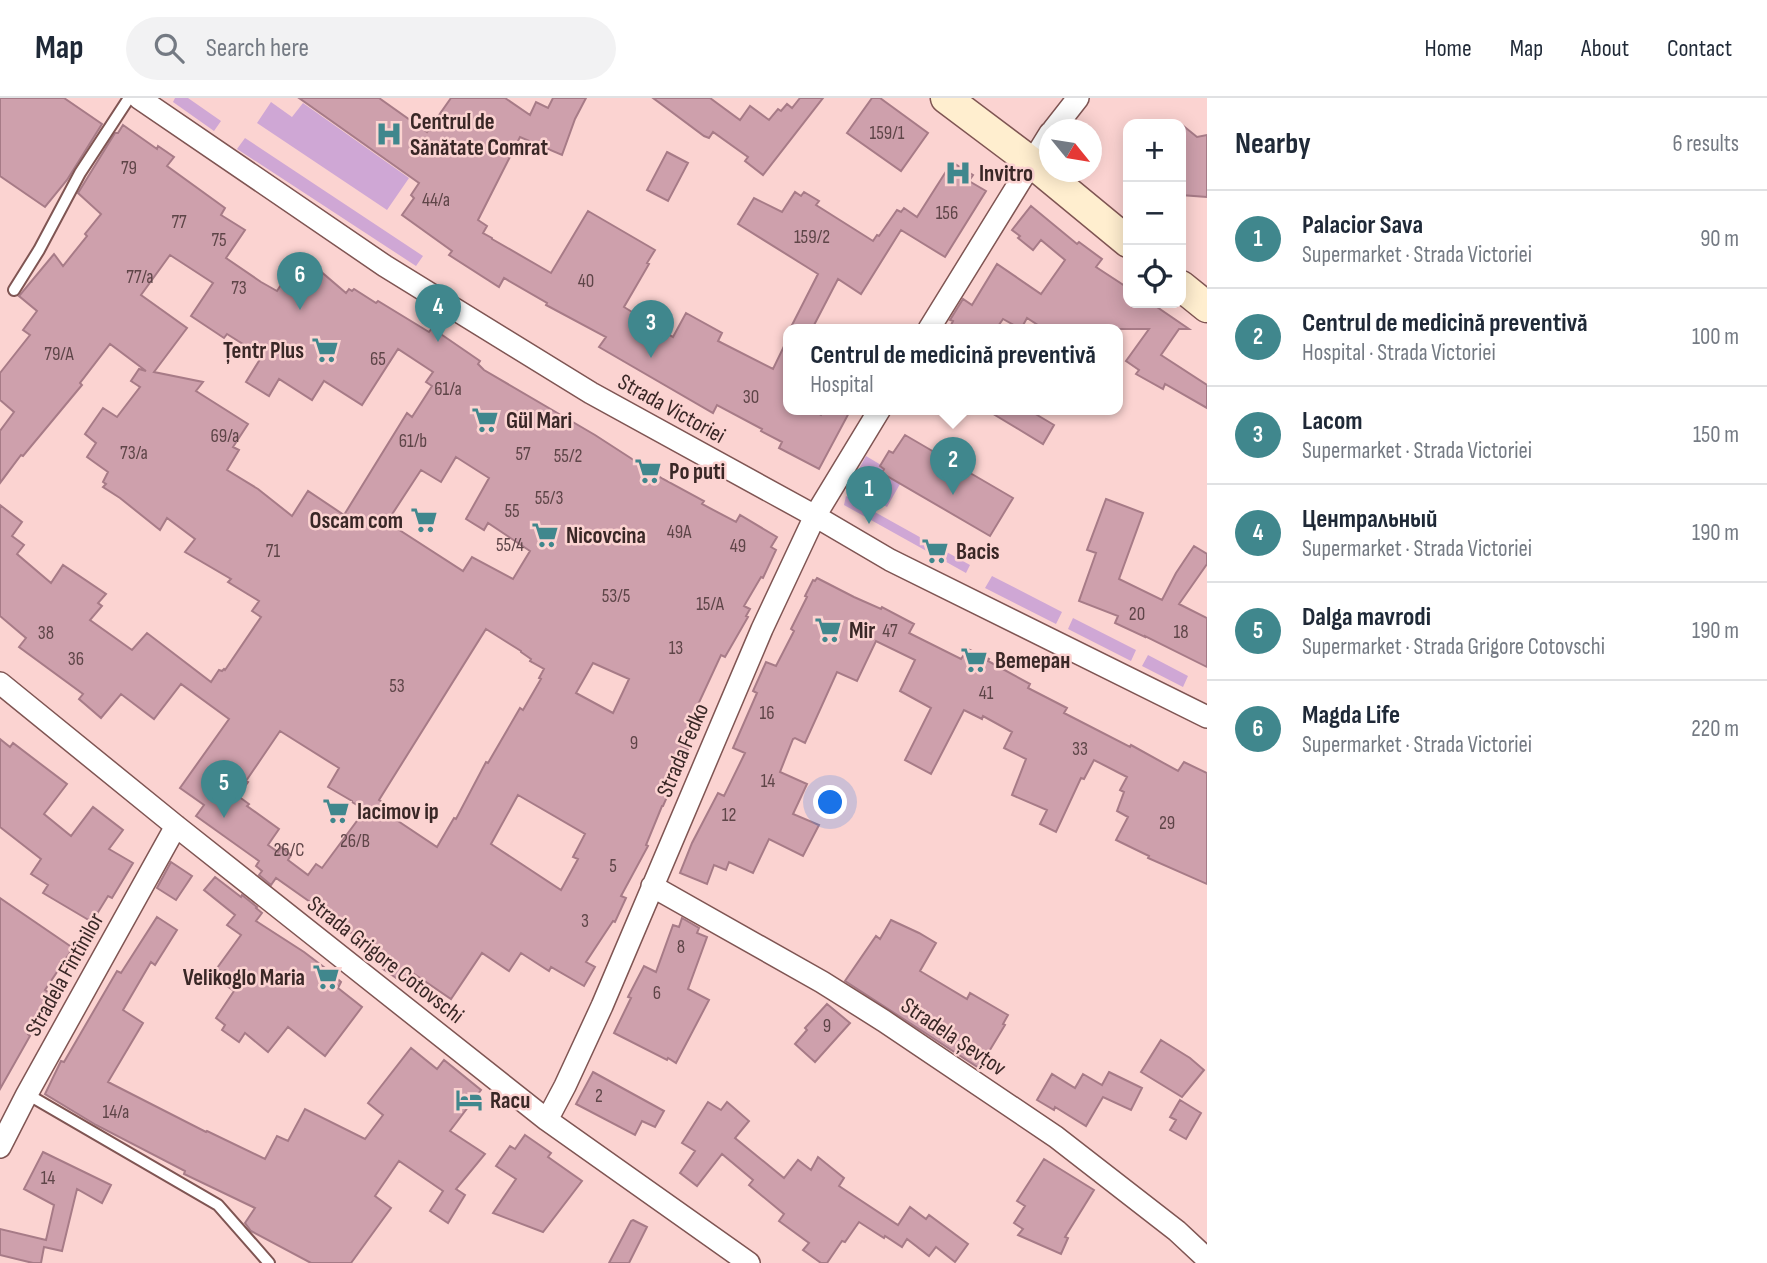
<!DOCTYPE html>
<html lang="en">
<head>
<meta charset="utf-8">
<style>
	body { margin:0; font-family:"Sofia Sans Condensed",sans-serif; background:#f2f2f3; color:#1f2937 }
	.controls { position:absolute; right:21px; top:21px; display:grid; overflow:hidden; border-radius:14px; box-shadow:0 4px 18px #0003 }
	.controls button { width:63px; height:63px; display:grid; place-items:center; padding:0; border:0; border-bottom:2px solid #e0e1e3; background:#fff; color:#1f2937; font:35px sans-serif }
	.compass { position:absolute; left:1039px; top:21px; width:63px; height:63px; border-radius:50%; background:#fff; box-shadow:0 4px 18px #0003; rotate:120deg }
	.you { position:absolute; left:831px; top:705px; width:24px; height:24px; margin:-18px; border:5px solid #fff; border-radius:50%; background:#1a73e8; box-shadow:0 0 0 10px #1a73e833 }
	.badge { display:grid; place-items:center; width:46px; height:46px; border-radius:50%; background:#40878d; color:#fff; font-size:23px; font-weight:700 }
	.pin { position:absolute; translate:-50% -58px; filter:drop-shadow(0 2px 4px #0008) }
	.pin::after { content:''; position:absolute; top:37px; width:24px; height:21px; background:inherit; clip-path:polygon(0 0,100% 0,50% 100%) }
	.popup { position:absolute; left:783px; top:226px; width:340px; height:91px; box-sizing:border-box; display:grid; place-content:center; border-radius:14px; background:#fff; filter:drop-shadow(0 2px 5px #0005); font-size:23px; white-space:nowrap; color:#747a83 }
	.popup b { font-size:26px; color:#1f2937 }
	.popup::after { content:''; position:absolute; left:50%; top:100%; margin-left:-14px; border:14px solid transparent; border-top-color:#fff }
	.list { margin:0; padding:0; list-style:none }
	h2 { display:flex; justify-content:space-between; align-items:center; height:91px; margin:0; padding:0 28px; font-size:30px }
	h2 small { font-size:23px; font-weight:400; color:#747a83 }
	.list li { display:grid; grid-template-columns:46px 1fr auto; gap:21px; align-items:center; box-sizing:border-box; height:98px; padding:0 28px; border-top:2px solid #e0e1e3 }
	.list b { display:block; font-size:26px; white-space:nowrap }
	.list p { margin:0; font-size:23px; white-space:nowrap; color:#747a83 }
	.list em { font-size:23px; font-style:normal; color:#747a83 }
	.icon { flex:none; width:38px; height:38px; fill:none; stroke:currentColor; stroke-width:2; stroke-linecap:round; stroke-linejoin:round }
	.map { position:relative; flex:none; width:1207px; height:1165px; overflow:hidden }
	header { display:flex; align-items:center; gap:42px; box-sizing:border-box; height:98px; padding:0 35px; background:#fff; border-bottom:2px solid #e0e1e3 }
	header strong { font-size:33px }
	nav { display:flex; gap:38px; margin-inline-start:auto; font-size:24px }
	.search { width:490px; height:63px; background:#f2f2f3; display:flex; align-items:center; gap:18px; box-sizing:border-box; padding:0 24px; border-radius:38px; color:#747a83; font-size:26px }
	main { display:flex }
	aside { flex:1; background:#fff }
	.map>svg:first-child { display:block }
	.grass { fill:#cfa7d5 }
	.building { fill:#cea0ac; stroke:#a77b87; stroke-width:2; fill-rule:evenodd }
	.lines { fill:none; stroke-linecap:round; stroke-linejoin:round }
	.service-casing { stroke:#7f5553; stroke-width:14 }
	.minor-casing { stroke:#7f5553; stroke-width:24 }
	.secondary-casing { stroke:#7f5553; stroke-width:33 }
	.service { stroke:#fff; stroke-width:10 }
	.minor { stroke:#fff; stroke-width:21 }
	.secondary { stroke:#ffeecf; stroke-width:30 }
	.labels { text-anchor:middle; stroke-width:5; stroke-linejoin:round; paint-order:stroke }
	.number-label { font-size:19px; fill:#5e4548 }
	.poi-label { font-size:23px; font-weight:bold; fill:#392726; stroke:#fbd3d1; text-anchor:start }
	.street-label { font-size:23px; fill:#392726; stroke:#fbd3d1 }
</style>
</head>
<body>
<header>
<strong>Map</strong>
<div class="search"><svg class="icon" aria-label="search" viewBox="0 0 24 24"><circle cx="10" cy="10" r="6"/><path d="M15 15l6 6"/></svg>Search here</div>
<nav><a>Home</a><a>Map</a><a>About</a><a>Contact</a></nav>
</header>
<main>
<div class="map">
<svg width="1207" height="1165" viewBox="0 0 1207 1165">
	<rect width="100%" height="100%" fill="#fbd3d1"/>
	<!-- grass -->
	<path class="grass" d="M175,0H188L221,23L214,33L173,4Z
		M271,4L292,19L303,5L409,80L387,112L257,25Z
		M245,40L423,158L416,168L237,51Z
		M866,358L881,367L880,369L884,371L882,375L900,386L887,409L850,387Z
		M846,398L970,467L966,475L844,407Z
		M992,478L1062,514L1056,526L985,490Z
		M1073,520L1136,552L1131,563L1068,531Z
		M1148,557L1188,578L1183,589L1142,568Z"/>
	<!-- building -->
	<path class="building" d="M0,0H64L102,26L67,82L45,109L0,78Z
		M299,0H379L427,34L451,0H505L530,17L536,4L548,10L553,0H586L575,21L562,57L520,39L478,122L487,128L483,135L492,140V141L551,175L588,113L655,152L647,165L649,166L624,209L673,239L686,215L722,235L718,243L773,271L788,240V311H810L821,317L824,311H851L819,371L779,350L782,344L761,333L762,331L717,307L713,315L599,249L606,239L546,207L547,205L504,180L499,189L449,157L452,153L402,117L414,100L411,97L419,85Z
		M653,0H710L740,22L750,8L769,22L778,11L781,13L787,6L792,10L800,0H823L763,77L745,63L748,59L713,34L709,40L704,38Z
		M872,0H880L928,35L901,73L847,35Z
		M1181,26L1197,39L1207,37V99L1181,97Z
		M123,27L157,51L158,48L174,59L167,68L225,110L221,117L245,132L226,160L261,184L277,193L297,162L307,168L319,172L346,195L349,191L352,193L354,191L376,205L378,203L429,234L432,230L480,263L478,266L484,272L595,337L663,381L704,403L702,406L736,424L740,417L777,439L771,449L776,452L763,480L761,479L744,508L750,511L746,518L748,519L725,559L721,557L695,613L696,614L681,648L688,651L663,708H662L646,747L648,748L621,798L626,800L615,824L613,823L586,864L595,869L584,888L551,869L549,873L521,855L509,873L482,855L451,901L410,873L402,884L383,871L388,864L320,811L276,780L271,787L259,777L262,773L256,768L259,763L196,718L204,707L180,690L229,621L181,586L154,621L121,596L101,620L79,601L83,596L19,549L26,540L0,518V407L22,424L12,438L24,447L17,456L51,485L63,467L106,496L98,505L102,508L90,522L132,552L147,535L211,584L219,572L222,573L224,571L225,572L261,519L252,513L259,503L228,484L231,481L185,454L195,441L167,420L160,432L120,400L103,389L106,386L103,384L108,374L87,359L96,345L85,336L103,310L117,319L140,289L131,283L139,271L146,273L110,246L80,285L82,287L23,358L21,357L0,385V333L14,314L0,302V275L30,237L23,232L37,213L19,198L54,156L63,168L87,138L85,136L101,116L78,95L115,35H118ZM170,157L213,185L191,218L224,240L227,236L262,258L246,284L269,298L279,281L312,302L324,283L362,307L398,251L433,274L426,284L432,288L412,319L407,315L344,417L308,393L292,418L258,391L227,372L239,352L233,349L248,326L196,293L203,284L154,274L187,230L141,197ZM456,359L489,380L466,421L484,432L488,425L530,453L513,481L472,459L463,473L387,424L421,372L441,384ZM486,531L521,553V554L531,561L530,563L544,571L539,580L541,581L523,612L520,610L488,665L486,664L456,721L454,720L437,749L395,721L399,715L379,702ZM593,565L629,581L613,615L576,595ZM280,633L339,670L328,689L352,703V704L365,712L322,770L316,766L308,777L288,762L291,757L281,749L278,754L268,747L279,731L247,708L249,706L238,698L248,684L246,683L261,661ZM518,697L585,736L573,759L578,761L561,792L491,746Z
		M667,54L688,65L668,103L647,92Z
		M952,64L973,77L969,83L986,93L945,159L901,132L861,196L838,181L812,231H790L818,176L738,126L754,100L782,114L795,94L801,98L804,94L819,103L816,107L873,143L877,137L879,138L897,112L901,114L904,110L917,119Z
		M1031,108L1077,146L1079,144L1102,161L1096,169L1128,190V205H1151L1189,231H1179L1161,257L1207,287V310L1165,286L1163,291L1136,276L1139,272L1126,263L1149,231H1044L1027,220L1021,231L1003,221L996,231H949L953,223L950,222L963,201L972,207L997,166L1041,196L1065,162L1041,142L1033,152L1018,140L1020,138L1012,132Z
		M985,311H1027L1054,327L1043,346Z
		M905,337L1013,400L990,438L882,375L884,371L880,368L889,353L893,355Z
		M1106,401L1143,415L1119,481L1162,502L1176,475L1194,448L1207,456V466L1179,506L1207,520V569L1145,538V539L1115,525L1118,518L1079,503L1096,455L1087,452Z
		M817,480L854,499L881,511L882,509L914,526L909,535L961,561L968,551L989,561L988,563L1030,586L1028,590L1067,610L1064,615L1130,649L1131,647L1178,673L1184,664L1207,675V786L1148,760L1149,758L1116,742L1128,719L1117,713L1124,694L1120,692L1127,679L1094,662L1084,681L1081,680L1056,734L1040,726L1047,712L1012,697L1026,661L1004,650L1012,634L983,618L982,621L964,612L931,676L905,662L931,610L900,593L915,562L876,543L857,583L837,574L805,645L795,640L793,641L780,674L807,686L793,716L819,727L803,758L769,741L753,775L729,764L726,772L714,767L707,786L680,775L692,745L718,695L724,698L745,655L733,650L757,595L753,593L766,564L776,568L794,533L791,531L807,499L805,498L813,482L815,483Z
		M0,641L10,649L13,645L67,686L44,716L71,738L93,709L123,732L109,751L133,765L112,800L108,798L92,824L43,795L48,787L31,776L41,761L0,729Z
		M171,764L192,778L176,802L157,790Z
		M215,779L241,799L242,797L257,809L256,810L262,815L256,823L304,854L329,873L341,884L338,890L362,909L325,958L288,929L268,954L245,935L239,944L222,932L225,927L216,920L234,893L212,877L241,837L227,827L235,817L204,792Z
		M0,800L73,850L45,892L51,896L28,936L30,938L0,991Z
		M157,819L177,832L155,867L151,864L123,912L143,925L108,984L206,1034L207,1033L265,1061L277,1038L288,1043L305,1011L365,1041L383,1017L368,1005L411,950L437,971L444,962L481,992L450,1033L485,1056L456,1091L465,1097L448,1125L430,1113L443,1093L399,1063L375,1098L391,1110L351,1165H311L251,1133L245,1125L255,1110L184,1076L185,1073L96,1027L45,996L61,963L64,964L117,873L121,875Z
		M682,820L699,830L697,835L707,839L688,891L709,902L676,965L668,960L667,962L614,935L631,900L628,899L644,868L656,874L673,827L679,829Z
		M891,822L919,835L936,845L920,873L967,901L970,895L1008,917L1003,926L1005,927L979,970L845,883L876,838L880,841Z
		M827,906L850,925L815,964L795,946L807,932L805,930Z
		M1161,942L1190,960L1204,972L1182,999L1141,974Z
		M593,974L664,1013L655,1029L642,1023L635,1037L576,1006Z
		M1109,974L1142,990L1131,1012L1103,999L1086,1028L1055,1009L1054,1012L1037,1002L1052,976L1075,990L1083,976L1102,987Z
		M1180,1002L1201,1015L1186,1041L1170,1032L1176,1022L1170,1019Z
		M708,1004L721,1012L727,1004L749,1023L735,1040L784,1080L798,1062L811,1072L818,1059L844,1080L839,1088L898,1127L910,1109L926,1121L929,1117L968,1146L955,1164L936,1149L929,1158L907,1141L902,1149L885,1138L884,1140L859,1124L845,1144L842,1143L827,1165H821L803,1152L809,1145L779,1123L784,1116L749,1087L753,1082L722,1056L697,1088L680,1075L695,1053L682,1045Z
		M525,1037L551,1055L548,1059L582,1083L543,1134L493,1115L516,1081L496,1068L510,1048L515,1051Z
		M43,1054L111,1087L102,1105L77,1091L62,1153L44,1149L41,1165H33L0,1157V1131L46,1142L54,1107L24,1091Z
		M1044,1061L1094,1092L1065,1139L1068,1140L1061,1156L1018,1137L1023,1131L1014,1125L1025,1108L1017,1103Z
		M633,1122L647,1129L629,1165H609L631,1123Z"/>
	<g class="lines">
		<!-- service casing -->
		<g class="service-casing">
			<path id="service" d="M14,192L39,152L80,75L129,0
				M27,996L218,1107L269,1165"/>
		</g>
		<!-- minor casing -->
		<g class="minor-casing">
			<path id="minor" d="M139,0L385,168L591,295L815,418L890,462L1207,619
				M1053,32L1078,0
				M929,231L1050,35
				M0,585L176,728L547,1022L749,1165
				M652,788L822,884L884,923L1056,1039L1177,1133L1207,1161
				M547,1022L565,988L602,908L762,531L815,418L880,311
				M0,1049L27,996L176,728"/>
		</g>
		<!-- secondary casing -->
		<g class="secondary-casing">
			<path id="secondary" d="M946,0L1031,64L1128,144
				M1181,188L1207,209"/>
		</g>
		<!-- service -->
		<use href="#service" class="service"/>
		<!-- minor -->
		<use href="#minor" class="minor"/>
		<!-- secondary -->
		<use href="#secondary" class="secondary"/>
	</g>
	<!-- icons -->
	<defs>
		<g id="hospital-bare" transform="scale(2.1)"><path d="M-5-5h3v3.5h4V-5h3V5h-3V1.5h-4V5h-3Z" fill="#40878d" stroke="#fbd3d1" stroke-width="2.5" paint-order="stroke"/></g>
		<g id="supermarket-bare" transform="scale(2.1)"><path d="M-6-5.5h2.5l.6 2H6L4.5 2H-2.5L-4.4-4H-6ZM-1.5 3.2a1.3 1.3 0 1 0 .1 0ZM3 3.2a1.3 1.3 0 1 0 .1 0Z" fill="#40878d" stroke="#fbd3d1" stroke-width="2.5" paint-order="stroke"/></g>
		<g id="hotel-bare" transform="scale(2.1)"><path d="M-6-4.5h1.5V1H6V5H4.5V3h-9V5H-6ZM-4 0a1.8 1.8 0 1 1 3.6 0ZM.5 0V-2.5h3Q6-2.5 6 0Z" fill="#40878d" stroke="#fbd3d1" stroke-width="2.5" paint-order="stroke"/></g>
	</defs>
	<g fill-rule="evenodd">
		<use href="#hospital-bare" x="389" y="36"/>
		<use href="#hospital-bare" x="958" y="75"/>
		<use href="#supermarket-bare" x="325" y="252"/>
		<use href="#supermarket-bare" x="485" y="322"/>
		<use href="#supermarket-bare" x="648" y="373"/>
		<use href="#supermarket-bare" x="424" y="422"/>
		<use href="#supermarket-bare" x="545" y="437"/>
		<use href="#supermarket-bare" x="935" y="453"/>
		<use href="#supermarket-bare" x="828" y="532"/>
		<use href="#supermarket-bare" x="974" y="562"/>
		<use href="#supermarket-bare" x="336" y="713"/>
		<use href="#supermarket-bare" x="326" y="879"/>
		<use href="#hotel-bare" x="469" y="1002"/>
	</g>
	<g class="labels">
		<!-- number labels -->
		<g class="number-label">
			<text x="887" y="41">159/1</text>
			<text x="129" y="76">79</text>
			<text x="436" y="108">44/a</text>
			<text x="947" y="121">156</text>
			<text x="179" y="130">77</text>
			<text x="812" y="145">159/2</text>
			<text x="219" y="148">75</text>
			<text x="140" y="185">77/a</text>
			<text x="586" y="189">40</text>
			<text x="239" y="196">73</text>
			<text x="59" y="262">79/A</text>
			<text x="378" y="267">65</text>
			<text x="448" y="297">61/a</text>
			<text x="751" y="305">30</text>
			<text x="225" y="344">69/a</text>
			<text x="413" y="349">61/b</text>
			<text x="134" y="361">73/a</text>
			<text x="523" y="362">57</text>
			<text x="568" y="364">55/2</text>
			<text x="549" y="406">55/3</text>
			<text x="512" y="419">55</text>
			<text x="679" y="440">49A</text>
			<text x="510" y="453">55/4</text>
			<text x="738" y="454">49</text>
			<text x="273" y="459">71</text>
			<text x="616" y="504">53/5</text>
			<text x="710" y="512">15/A</text>
			<text x="1137" y="522">20</text>
			<text x="890" y="539">47</text>
			<text x="1181" y="540">18</text>
			<text x="46" y="541">38</text>
			<text x="676" y="556">13</text>
			<text x="76" y="567">36</text>
			<text x="397" y="594">53</text>
			<text x="986" y="601">41</text>
			<text x="767" y="621">16</text>
			<text x="634" y="651">9</text>
			<text x="1080" y="657">33</text>
			<text x="768" y="689">14</text>
			<text x="729" y="723">12</text>
			<text x="1167" y="731">29</text>
			<text x="355" y="749">26/B</text>
			<text x="289" y="758">26/C</text>
			<text x="613" y="774">5</text>
			<text x="585" y="829">3</text>
			<text x="681" y="855">8</text>
			<text x="657" y="901">6</text>
			<text x="827" y="934">9</text>
			<text x="599" y="1004">2</text>
			<text x="116" y="1020">14/a</text>
			<text x="48" y="1086">14</text>
		</g>
		<!-- poi labels -->
		<g class="poi-label">
			<text x="410" y="31">Centrul de<tspan x="410" dy="26">Sănătate Comrat</tspan></text>
			<text x="979" y="83">Invitro</text>
			<text x="304" y="260" text-anchor="end">Țentr Plus</text>
			<text x="506" y="330">Gül Mari</text>
			<text x="669" y="381">Po puti</text>
			<text x="403" y="430" text-anchor="end">Oscam com</text>
			<text x="566" y="445">Nicovcina</text>
			<text x="956" y="461">Bacis</text>
			<text x="849" y="540">Mir</text>
			<text x="995" y="570">Ветеран</text>
			<text x="357" y="721">Iacimov ip</text>
			<text x="305" y="887" text-anchor="end">Velikoglo Maria</text>
			<text x="490" y="1010">Racu</text>
		</g>
		<!-- street labels -->
		<g class="street-label">
			<text transform="translate(672 310) rotate(29)" y="8">Strada Victoriei</text>
			<text transform="translate(682 652) rotate(-67)" y="8">Strada Fedko</text>
			<text transform="translate(386 861) rotate(38)" y="8">Strada Grigore Cotovschi</text>
			<text transform="translate(64 876) rotate(-61)" y="8">Stradela Fîntînilor</text>
			<text transform="translate(954 938) rotate(34)" y="8">Stradela Șevțov</text>
		</g>
	</g>
</svg>
<div class="controls">
<button>+</button>
<button>−</button>
<button><svg class="icon" aria-label="locate" viewBox="0 0 24 24"><circle cx="12" cy="12" r="6"/><path d="M12 2v4M12 18v4M2 12h4M18 12h4"/></svg></button>
</div>
<svg class="compass" viewBox="-18 -18 36 36"><path d="M0-13l5 13h-10z" fill="#e53935"/><path d="M0 13l5-13h-10z" fill="#747a83"/></svg>
<div class="you"></div>
<div class="pin badge" style="left:869px;top:426px">1</div>
<div class="pin badge" style="left:953px;top:397px">2</div>
<div class="popup"><b>Centrul de medicină preventivă</b>Hospital</div>
<div class="pin badge" style="left:651px;top:260px">3</div>
<div class="pin badge" style="left:438px;top:244px">4</div>
<div class="pin badge" style="left:224px;top:720px">5</div>
<div class="pin badge" style="left:300px;top:212px">6</div>
</div>
<aside>
<h2>Nearby<small>6 results</small></h2>
<ul class="list">
<li><span class="badge">1</span><div><b>Palacior Sava</b><p>Supermarket · Strada Victoriei</p></div><em>90 m</em></li>
<li><span class="badge">2</span><div><b>Centrul de medicină preventivă</b><p>Hospital · Strada Victoriei</p></div><em>100 m</em></li>
<li><span class="badge">3</span><div><b>Lacom</b><p>Supermarket · Strada Victoriei</p></div><em>150 m</em></li>
<li><span class="badge">4</span><div><b>Центральный</b><p>Supermarket · Strada Victoriei</p></div><em>190 m</em></li>
<li><span class="badge">5</span><div><b>Dalga mavrodi</b><p>Supermarket · Strada Grigore Cotovschi</p></div><em>190 m</em></li>
<li><span class="badge">6</span><div><b>Magda Life</b><p>Supermarket · Strada Victoriei</p></div><em>220 m</em></li>
</ul>
</aside>
</main>
</body>
</html>
